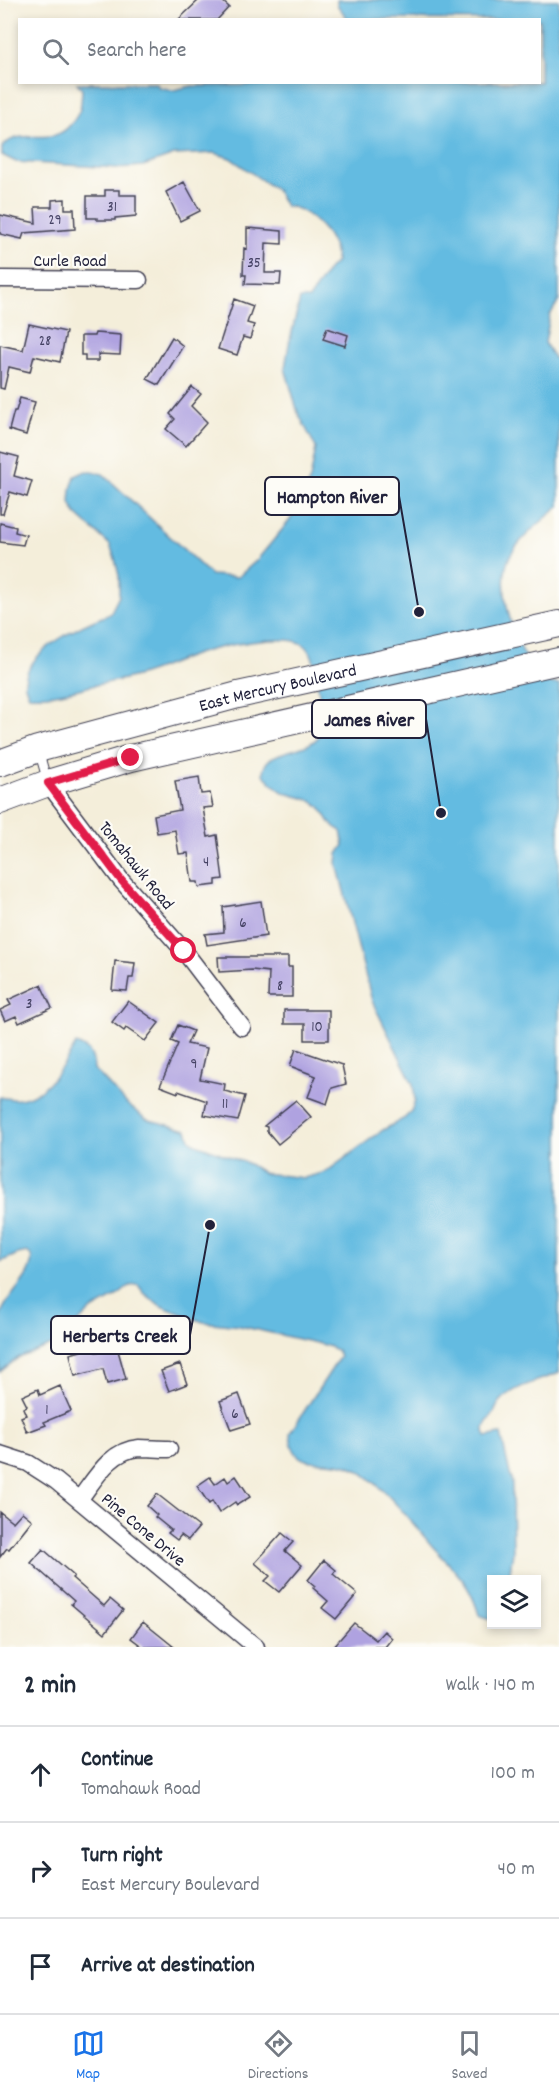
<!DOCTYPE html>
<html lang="en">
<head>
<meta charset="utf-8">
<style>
	body { margin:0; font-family:Dekko,sans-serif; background:#f2f2f3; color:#1f2937 }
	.controls { position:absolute; right:18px; bottom:18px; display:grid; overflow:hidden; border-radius:0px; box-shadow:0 3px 9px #0003 }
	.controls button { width:54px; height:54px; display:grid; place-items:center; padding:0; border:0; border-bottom:2px solid #e0e1e3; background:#fff; color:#1f2937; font:30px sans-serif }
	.stop { position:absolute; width:18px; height:18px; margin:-14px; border:4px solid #e11d48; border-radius:50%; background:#fff }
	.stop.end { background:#e11d48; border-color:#fff; box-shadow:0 2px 6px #0008 }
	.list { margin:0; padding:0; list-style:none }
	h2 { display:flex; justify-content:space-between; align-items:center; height:78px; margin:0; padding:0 24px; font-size:26px }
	h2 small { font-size:20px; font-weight:400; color:#747a83 }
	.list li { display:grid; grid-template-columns:39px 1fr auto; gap:18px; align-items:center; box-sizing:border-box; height:96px; padding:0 24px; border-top:2px solid #e0e1e3 }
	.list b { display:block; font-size:22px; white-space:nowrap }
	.list p { margin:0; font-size:20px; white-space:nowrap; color:#747a83 }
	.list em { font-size:20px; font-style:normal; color:#747a83 }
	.icon { flex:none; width:33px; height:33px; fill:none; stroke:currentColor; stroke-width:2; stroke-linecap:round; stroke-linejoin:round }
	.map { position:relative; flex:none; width:559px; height:1647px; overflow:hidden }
	.search { position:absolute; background:#fff; box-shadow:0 3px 9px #0003; left:18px; right:18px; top:18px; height:66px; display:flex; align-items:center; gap:15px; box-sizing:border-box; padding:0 21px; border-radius:0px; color:#747a83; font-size:22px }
	.sheet { height:366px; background:#fff }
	nav { display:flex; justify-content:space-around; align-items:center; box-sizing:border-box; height:84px; border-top:2px solid #e0e1e3; background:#fff; font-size:16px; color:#747a83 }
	nav a { display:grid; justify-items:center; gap:3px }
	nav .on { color:#1a73e8 }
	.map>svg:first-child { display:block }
	.water { fill:#64bbe1; stroke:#436e8e; stroke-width:1.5 }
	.building { fill:#afa2e0 }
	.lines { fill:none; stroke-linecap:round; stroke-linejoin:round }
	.service-casing { stroke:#424153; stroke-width:10 }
	.minor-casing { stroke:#424153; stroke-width:19 }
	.primary-casing { stroke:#424153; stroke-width:28 }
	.service { stroke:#fff; stroke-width:8 }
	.minor { stroke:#fff; stroke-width:16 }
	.primary { stroke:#fff; stroke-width:26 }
	.route { stroke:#e11d48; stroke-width:8 }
	.labels { text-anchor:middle; stroke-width:4.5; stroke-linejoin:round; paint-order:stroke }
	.number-label { font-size:15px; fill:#454264 }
	.street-label { font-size:18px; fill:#22223b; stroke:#fdfcf7 }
	.leader { fill:none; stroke:#22223b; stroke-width:2 }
	.callout-dot { fill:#22223b; stroke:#fdfcf7; stroke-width:2 }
	.callout { fill:#fdfcf7; stroke:#22223b; stroke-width:2 }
	.callout-label { font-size:20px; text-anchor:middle; font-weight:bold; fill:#22223b }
</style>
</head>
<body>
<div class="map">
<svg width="559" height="1647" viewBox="0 0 559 1647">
	<rect width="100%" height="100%" fill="#fdfcf7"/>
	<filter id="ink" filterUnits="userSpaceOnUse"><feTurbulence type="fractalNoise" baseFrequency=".0167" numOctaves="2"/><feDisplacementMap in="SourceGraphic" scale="12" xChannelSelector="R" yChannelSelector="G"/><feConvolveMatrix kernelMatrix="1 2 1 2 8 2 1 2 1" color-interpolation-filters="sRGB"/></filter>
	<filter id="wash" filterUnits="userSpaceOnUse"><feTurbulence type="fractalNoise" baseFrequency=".008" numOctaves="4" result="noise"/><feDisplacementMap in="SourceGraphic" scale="24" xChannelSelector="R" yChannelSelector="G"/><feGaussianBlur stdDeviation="1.35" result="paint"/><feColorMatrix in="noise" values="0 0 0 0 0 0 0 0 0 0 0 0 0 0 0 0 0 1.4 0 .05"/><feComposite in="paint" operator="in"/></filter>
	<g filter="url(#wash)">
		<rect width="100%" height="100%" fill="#f4eeda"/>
		<!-- water -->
		<path class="water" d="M337,0H559V300L550,315L545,343L554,358L559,359V507C545,518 518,540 510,556C496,583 511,629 524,654C529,663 538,672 544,680L548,683L559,684V1373C540,1381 512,1386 499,1403C496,1407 495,1412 492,1416C486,1423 481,1427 486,1437L501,1434L512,1483L513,1551L509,1579L492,1580L491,1619L479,1615C476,1604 472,1595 466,1585C457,1571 444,1559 433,1547C412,1523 379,1479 350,1466C324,1455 293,1475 290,1433L337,1361L340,1356L337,1350L325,1345L240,1326L203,1322L161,1306L144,1293L138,1285L129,1286L120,1294L90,1311L57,1343L18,1358L0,1372C0,1359 0,1325 1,1314C8,1293 32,1280 32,1256L27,1252L18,1254L0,1262V1097C6,1098 13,1100 19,1099C46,1096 64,1065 76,1044C90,1049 93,1054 94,1069L128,1105L146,1119L187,1130L190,1139L196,1144L249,1164L263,1173L304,1178L326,1172L383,1130L405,1118L411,1111L415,1101L413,1084L372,1001L337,864L338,854L344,845L341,831C327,824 328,816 320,807C310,797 296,797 285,793C276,789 270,781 263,774C263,745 314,756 321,731C324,721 319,692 317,681C314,668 315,652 303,644C284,633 221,646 200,653C178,660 158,670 136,676C123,680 109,682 96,685C73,690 52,697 29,695C27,691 24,687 25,682C27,650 83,624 110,614L119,596V576L115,559L110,545L76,514L70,503L71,489L75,476L86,471L103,474L211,575L238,577L257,560L290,520L310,480L316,448L298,413L285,368L289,344L300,299H309L328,270L336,262C335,257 336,252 334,248C328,230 304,206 285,206L276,190L230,158L215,153L174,155L143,166L117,168L16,162L2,155V147C21,125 52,149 71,124C82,111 81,106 82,89L77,83H156L159,87L173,90L192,86L265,85L274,82H540V20L348,19L337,5Z"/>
		<g id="blocks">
			<!-- building -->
			<path class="building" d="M199,0H221L229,7L217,20H178Z
				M184,182L200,211L180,221L166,192Z
				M105,190H119V195H136V216L115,218V220H97V218H87V196H105Z
				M65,199V209H74L75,229L24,233L22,239L0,234V215L36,223L35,207H52V200Z
				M247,228L282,231V244L266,243L265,273H281L280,285L245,284L246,275H243L244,248L247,249Z
				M234,299L253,306L247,323L254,325L250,339L243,337L237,355L218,349Z
				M29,324L66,332L60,362L34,356L30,372L9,367L4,389L0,388V345L23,350Z
				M327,328L348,335L345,346L323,339Z
				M95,333L121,335L120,355L98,354V361H85V355H81V336H94Z
				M172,337L183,346L159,385L147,379Z
				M192,387L201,394L191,406L207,422L186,446L166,429L175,419L170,414Z
				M20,398L35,402L26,435L9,430L14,411H16Z
				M0,452L19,457L14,476L32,481L27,497L10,492L3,514H0Z
				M0,523L16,527L15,532L26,535L23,545L0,542Z
				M199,777L201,794L210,793L213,807L203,808L208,837L217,835L223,879L216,880V885L199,887L198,882H192L188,853L179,854L175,830L157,833L154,815L180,810L175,781Z
				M261,901L266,936L207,945L205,934L224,932L223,907Z
				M218,957H288V967H292V997H268L269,972L252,970L219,972Z
				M115,961L135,963L133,978H129L127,991L112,990Z
				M41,985L52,1008L19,1023L16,1016L5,1021L0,1010L11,1005L8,1000Z
				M128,1001L159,1023L145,1041L126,1028L124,1031L112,1022Z
				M284,1010H329V1040H305V1024H284Z
				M178,1025L193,1031L187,1044L207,1048L200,1079L225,1084L224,1091L245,1096L238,1121L204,1115L207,1101L178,1091V1093L160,1086L178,1044L171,1041Z
				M296,1049L342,1065L346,1084L332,1088L327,1104L308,1097L316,1076L290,1066Z
				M296,1100L311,1117L278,1144L267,1131V1127L264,1126Z
				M95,1347L96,1352L117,1347L126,1379L107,1384L103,1369L75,1376L70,1354Z
				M180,1364L187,1384L169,1391L161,1371Z
				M60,1386L71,1411L44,1422L46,1425L27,1432L21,1417L26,1415L23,1408L27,1406L22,1396L38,1389L40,1395Z
				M239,1394L250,1424L231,1430L220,1401Z
				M236,1476L250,1497L237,1505L235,1502L219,1513L212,1501L209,1504L197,1486L210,1477L215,1484L225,1477L228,1482Z
				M157,1494L199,1527L188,1540L181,1535L177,1540L168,1533L171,1530L155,1517L157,1515L147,1506Z
				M0,1512L13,1522L22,1512L32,1520L9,1549L7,1548L0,1557Z
				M282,1533L293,1542L285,1551L302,1565L279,1592L265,1581L270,1576L255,1563Z
				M43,1549L74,1576L72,1578L104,1606L110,1599L123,1610L105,1633L71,1604L74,1601L31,1563Z
				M324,1560L336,1570L333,1574L357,1594L336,1619L322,1608L328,1601L313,1588L315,1586L308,1580Z
				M143,1622L174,1647H143L131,1638Z
				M354,1623L376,1640L384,1631L392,1638L385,1647H333Z"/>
		</g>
	</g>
	<g filter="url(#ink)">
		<use href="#blocks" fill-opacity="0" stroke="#424153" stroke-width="1.5"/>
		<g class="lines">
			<!-- service casing -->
			<g class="service-casing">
				<path id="service" d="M39,752L47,780"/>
			</g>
			<!-- minor casing -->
			<g class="minor-casing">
				<path id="minor" d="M0,279L139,280
					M48,783L121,880L184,951L242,1027
					M0,1454L28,1463L56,1481L256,1647
					M79,1500C95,1479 110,1450 139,1448C149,1448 159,1449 169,1449"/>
			</g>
			<!-- primary casing -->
			<g class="primary-casing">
				<g id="primary">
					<path id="s1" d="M0,763L38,749L238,695L559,624"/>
					<path d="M0,801L48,783L131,758L559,661"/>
				</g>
			</g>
			<!-- service -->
			<use href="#service" class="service"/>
			<!-- minor -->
			<use href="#minor" class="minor"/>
			<!-- primary -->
			<use href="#primary" class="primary"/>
		</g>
	</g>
	<g class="lines" filter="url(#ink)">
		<!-- route -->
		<path class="route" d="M131,758L48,783L121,880L184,951"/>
	</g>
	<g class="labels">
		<!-- number labels -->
		<g class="number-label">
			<text x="112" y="211">31</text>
			<text x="55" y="224">29</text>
			<text x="254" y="267">35</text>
			<text x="45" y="345">28</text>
			<text x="206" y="866">4</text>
			<text x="243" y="927">6</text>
			<text x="280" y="990">8</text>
			<text x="29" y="1008">3</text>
			<text x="317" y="1031">10</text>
			<text x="194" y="1068">9</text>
			<text x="225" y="1108">11</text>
			<text x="47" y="1414">1</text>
			<text x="235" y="1418">6</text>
		</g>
		<!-- street labels -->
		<g class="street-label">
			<text x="70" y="266">Curle Road</text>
			<text dy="6" stroke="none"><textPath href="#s1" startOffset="288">East Mercury Boulevard</textPath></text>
			<text transform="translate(137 865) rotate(51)" y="6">Tomahawk Road</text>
			<text transform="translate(144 1529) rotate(40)" y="6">Pine Cone Drive</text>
		</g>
	</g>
	<!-- callouts -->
	<path class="leader" d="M419 612L399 496M441 813L426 719M210 1225L190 1335"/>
	<g class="callout-dot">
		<circle cx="419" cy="612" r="6"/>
		<circle cx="441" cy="813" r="6"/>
		<circle cx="210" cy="1225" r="6"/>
	</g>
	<g class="callout">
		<rect x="265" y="477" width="134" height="38" rx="6"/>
		<rect x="312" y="700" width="114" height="38" rx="6"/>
		<rect x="51" y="1316" width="139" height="38" rx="6"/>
	</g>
	<g class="callout-label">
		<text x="332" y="503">Hampton River</text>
		<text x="369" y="726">James River</text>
		<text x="120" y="1342">Herberts Creek</text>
	</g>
</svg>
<div class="controls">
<button><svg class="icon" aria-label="layers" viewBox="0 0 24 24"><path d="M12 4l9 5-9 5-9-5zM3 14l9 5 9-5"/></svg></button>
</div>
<div class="stop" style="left:184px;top:951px"></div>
<div class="stop end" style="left:131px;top:758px"></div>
<div class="search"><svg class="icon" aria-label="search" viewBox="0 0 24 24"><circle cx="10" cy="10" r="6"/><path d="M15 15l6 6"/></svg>Search here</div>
</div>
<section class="sheet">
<h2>2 min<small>Walk · 140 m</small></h2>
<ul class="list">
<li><svg class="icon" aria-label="ahead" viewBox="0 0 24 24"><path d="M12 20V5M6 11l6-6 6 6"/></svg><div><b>Continue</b><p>Tomahawk Road</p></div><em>100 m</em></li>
<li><svg class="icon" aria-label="right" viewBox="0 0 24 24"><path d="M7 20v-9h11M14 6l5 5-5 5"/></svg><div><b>Turn right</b><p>East Mercury Boulevard</p></div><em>40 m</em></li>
<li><svg class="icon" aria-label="arrive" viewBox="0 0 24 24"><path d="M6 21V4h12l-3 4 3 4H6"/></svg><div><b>Arrive at destination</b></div></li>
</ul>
</section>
<nav>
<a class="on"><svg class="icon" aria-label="map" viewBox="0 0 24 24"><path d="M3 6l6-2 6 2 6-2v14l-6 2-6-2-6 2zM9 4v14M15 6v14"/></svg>Map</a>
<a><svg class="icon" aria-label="directions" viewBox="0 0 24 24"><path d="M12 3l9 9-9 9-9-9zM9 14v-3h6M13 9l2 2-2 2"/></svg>Directions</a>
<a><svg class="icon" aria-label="saved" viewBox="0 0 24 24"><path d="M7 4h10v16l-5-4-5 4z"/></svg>Saved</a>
</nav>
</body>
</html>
